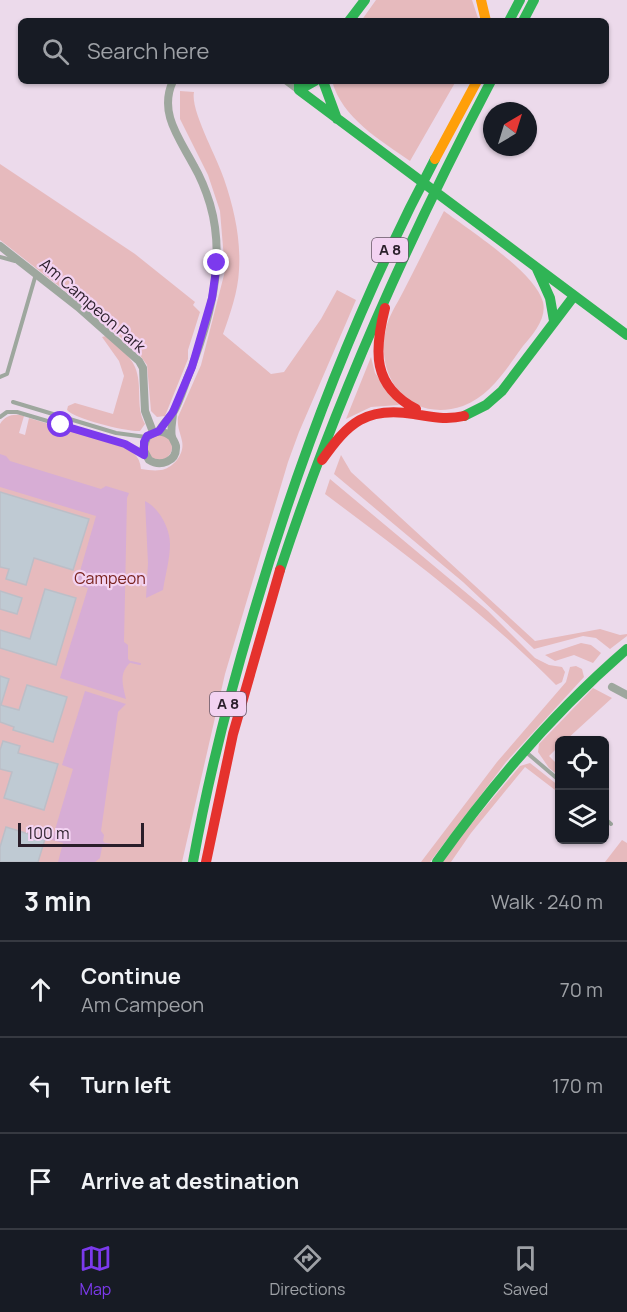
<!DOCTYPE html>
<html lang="en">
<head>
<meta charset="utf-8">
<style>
	body { margin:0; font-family:Manrope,sans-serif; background:#20242c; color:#f1f3f6 }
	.controls { position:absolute; right:18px; bottom:18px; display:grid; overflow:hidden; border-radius:9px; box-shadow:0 2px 4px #0004 }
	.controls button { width:54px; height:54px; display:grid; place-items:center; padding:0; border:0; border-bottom:2px solid #363941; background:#171b24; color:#f1f3f6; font:30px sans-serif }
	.compass { position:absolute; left:483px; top:102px; width:54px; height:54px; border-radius:50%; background:#171b24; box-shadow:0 2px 4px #0004; rotate:38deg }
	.scale { position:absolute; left:18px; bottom:15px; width:126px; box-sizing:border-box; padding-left:6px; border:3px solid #2a1e2a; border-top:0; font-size:16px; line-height:21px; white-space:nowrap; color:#2a1e2a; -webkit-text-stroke:4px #f3d3f2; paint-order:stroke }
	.stop { position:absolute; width:18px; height:18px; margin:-14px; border:4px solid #7c3aed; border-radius:50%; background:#fff }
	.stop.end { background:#7c3aed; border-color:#fff; box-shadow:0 2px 6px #0008 }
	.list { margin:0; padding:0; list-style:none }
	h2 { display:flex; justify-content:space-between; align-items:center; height:78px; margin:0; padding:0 24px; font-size:26px }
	h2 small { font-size:20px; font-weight:400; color:#9ea1a6 }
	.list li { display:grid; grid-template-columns:39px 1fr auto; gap:18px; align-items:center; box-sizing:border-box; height:96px; padding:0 24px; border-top:2px solid #363941 }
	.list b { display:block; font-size:22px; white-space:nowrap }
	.list p { margin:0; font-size:20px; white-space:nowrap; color:#9ea1a6 }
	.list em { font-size:20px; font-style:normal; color:#9ea1a6 }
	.icon { flex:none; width:33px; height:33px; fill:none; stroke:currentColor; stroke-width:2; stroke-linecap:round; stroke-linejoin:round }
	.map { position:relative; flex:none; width:627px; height:862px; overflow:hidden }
	.search { position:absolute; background:#171b24; box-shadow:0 2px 4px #0004; left:18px; right:18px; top:18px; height:66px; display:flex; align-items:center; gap:15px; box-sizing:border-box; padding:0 21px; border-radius:9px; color:#9ea1a6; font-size:22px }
	.sheet { height:366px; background:#171b24 }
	nav { display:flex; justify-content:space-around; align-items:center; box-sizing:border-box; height:84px; border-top:2px solid #363941; background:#171b24; font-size:16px; color:#9ea1a6 }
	nav a { display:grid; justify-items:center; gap:3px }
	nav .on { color:#7c3aed }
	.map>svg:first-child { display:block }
	.green { fill:#e6babd }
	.water { fill:#d7add5 }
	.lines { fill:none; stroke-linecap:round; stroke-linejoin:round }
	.stream { stroke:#d7add5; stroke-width:2 }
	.building { fill:#bfcad3; stroke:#bcbec7; stroke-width:1.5 }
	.lane { stroke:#9ea79e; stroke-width:4 }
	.street { stroke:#9ea79e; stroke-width:8 }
	.fast { stroke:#30b455; stroke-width:10 }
	.slow { stroke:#ff9f0a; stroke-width:10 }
	.jam { stroke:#e5322d; stroke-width:10 }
	.route { stroke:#7c3aed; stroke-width:8 }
	.labels { text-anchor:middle; stroke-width:4.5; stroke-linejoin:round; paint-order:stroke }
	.shield { fill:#f3d3f2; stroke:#665466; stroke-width:1.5 }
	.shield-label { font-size:15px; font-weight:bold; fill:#2a1e2a }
	.street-label { font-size:16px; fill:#2a1e2a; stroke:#f3d3f2 }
	.park-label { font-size:16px; fill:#79231e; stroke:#f3d3f2 }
</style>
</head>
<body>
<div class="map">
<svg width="627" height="862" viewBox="0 0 627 862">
	<rect width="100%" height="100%" fill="#ecdaeb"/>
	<!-- green -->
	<path class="green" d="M376,0H472L479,21H361Z
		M332,81H456L410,161C380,140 342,118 332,81Z
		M180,91L194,92C190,110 218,159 224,179C234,208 241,239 239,270C238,292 230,314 223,334L271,374L284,372L321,319L337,290L356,300L299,432L288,462L225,674L182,862H0V424C5,415 15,413 24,416L19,433L25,435L29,418L118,445C131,450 140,455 141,469C148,470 154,471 161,470C173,468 185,454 182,441C180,432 177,427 178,417L201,365L225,271L220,211L208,175L180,119Z
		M0,164L135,254L195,302L193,305L200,312L188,350V359L165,416L157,417L151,411L147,365L139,354L92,312L0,240Z
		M444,211C469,230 535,272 543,302C547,319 533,334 523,346C507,368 490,396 463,406C411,424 374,379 386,329C388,317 397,304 403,292C417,265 430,238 444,211Z
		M106,336C116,345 130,355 135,367C143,386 135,406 145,424L140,431C127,432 75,419 67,410L68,406L75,403L113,414L124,376L119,361L102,337Z
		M371,357L375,373L399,405L371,407L346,419Z
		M146 447a13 13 0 1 1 26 0a13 13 0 1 1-26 0Z
		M341,455L351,472L535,641L600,629L620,635L627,634V636L610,649L596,638L583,636L534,649L463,582L334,474Z
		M330,479L488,611L535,658L549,665L562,667L565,672L562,682L556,685C485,613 405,554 325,494Z
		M581,643L591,645L601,653L593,663L574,655L555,661L545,655Z
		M576,666L582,669L584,677L506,762L430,862H421L497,762L566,682L570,667Z
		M593,688L612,698L566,740H560L559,746L549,756L559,766V776L549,768L538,752L539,744Z
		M530,763L559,786V793L525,767L471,833L451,862H443L465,831L520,766Z
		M622,840L627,843V862H605Z"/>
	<!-- water -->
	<path class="water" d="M0,454L6,456L10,461L101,489L106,486L129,493L127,498L124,642L128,645V659L131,662C118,673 123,686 126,699L60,678L88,588L76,585L96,516L0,487Z
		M145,501C159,508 170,528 170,544C170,559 165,576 163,590L146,598L148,563Z
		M85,691L126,704L118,712L101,831L104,835L103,841L106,844L102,847L100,858L95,862H58L63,843L52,840L73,769L62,765Z"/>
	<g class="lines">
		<!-- stream -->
		<path class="stream" d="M131,662L140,664
			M106,844L112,845"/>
	</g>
	<!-- building -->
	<path class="building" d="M0,492L89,519L73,570L34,558L26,585L6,579L9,569L0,567Z
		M45,589L76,598L56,665L0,648V630L30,639Z
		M0,591L22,598L17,614L0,609Z
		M0,676L9,679L1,705L4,706L19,710L27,685L67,697L53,742L13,730L14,727L0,722Z
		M3,741L20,746L18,753L58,764L44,810L4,798L12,772L0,769V750Z
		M6,827L45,839L38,862H0V847Z"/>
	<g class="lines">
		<!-- lane -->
		<path class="lane" d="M0,257L15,261
			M0,377L7,374L36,274
			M13,402L116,433L146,437
			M0,417L7,412H17L125,444L143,454
			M526,752L560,781
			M604,818L611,824"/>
		<!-- street -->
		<path class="street" d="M287,81L299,90
			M0,246L78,307L139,361L143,368L145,411L153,432
			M159,431C163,424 168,419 173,413C179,403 183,390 187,379C209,324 227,262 210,204C206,191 201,178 194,166C180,139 158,113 173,81
			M172,437C163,430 156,430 147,437L143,449L149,460C160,467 177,462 176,446C175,442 173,440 172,437C170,430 173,419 173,412
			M612,687L627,695"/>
		<!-- fast -->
		<path class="fast" d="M349,21L365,0
			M509,21L520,0
			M523,21L534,0
			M299,81V90L315,81
			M323,81L337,119
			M299,90L627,335
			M537,269L550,298L554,321
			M464,416L486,405L502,391L574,296
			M280,570C336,400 408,239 491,81
			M193,862C208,778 229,696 253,615C299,458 358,304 435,159
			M437,862C493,783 554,712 627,649"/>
		<!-- slow -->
		<path class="slow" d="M481,0L486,21
			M435,159L477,81"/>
		<!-- jam -->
		<path class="jam" d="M385,308C374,351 372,386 416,409
			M322,460C348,423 366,406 414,414C431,417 447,420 464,416
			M206,862L233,734L280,570"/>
	</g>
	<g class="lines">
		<!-- route -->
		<path class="route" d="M61,425L125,444L144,455V442L147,436L159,431L173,412L192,367L212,298L217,263"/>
	</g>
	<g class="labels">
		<!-- shield labels -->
		<g class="shield">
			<rect x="372" y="238" width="36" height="24" rx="4.5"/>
			<rect x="210" y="692" width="36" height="24" rx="4.5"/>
		</g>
		<g class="shield-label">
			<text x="390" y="255">A 8</text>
			<text x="228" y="709">A 8</text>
		</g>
		<!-- street labels -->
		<g class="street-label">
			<text transform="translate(93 305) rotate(41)" y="6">Am Campeon Park</text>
		</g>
		<!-- park labels -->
		<g class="park-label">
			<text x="110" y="584">Campeon</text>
		</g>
	</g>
</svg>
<div class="controls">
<button><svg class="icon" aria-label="locate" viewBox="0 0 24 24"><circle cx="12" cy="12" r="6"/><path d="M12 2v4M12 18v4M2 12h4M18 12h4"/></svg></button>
<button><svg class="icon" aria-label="layers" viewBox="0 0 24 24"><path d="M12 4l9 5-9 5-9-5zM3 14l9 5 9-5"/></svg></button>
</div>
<svg class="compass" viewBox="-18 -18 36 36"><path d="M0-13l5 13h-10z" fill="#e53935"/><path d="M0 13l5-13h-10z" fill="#9ea1a6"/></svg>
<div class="scale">100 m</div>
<div class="stop" style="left:61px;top:425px"></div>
<div class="stop end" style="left:217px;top:263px"></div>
<div class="search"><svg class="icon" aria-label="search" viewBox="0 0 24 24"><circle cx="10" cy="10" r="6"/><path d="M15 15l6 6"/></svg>Search here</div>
</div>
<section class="sheet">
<h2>3 min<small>Walk · 240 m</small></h2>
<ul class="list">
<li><svg class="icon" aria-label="ahead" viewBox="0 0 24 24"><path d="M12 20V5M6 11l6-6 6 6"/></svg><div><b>Continue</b><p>Am Campeon</p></div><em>70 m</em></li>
<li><svg class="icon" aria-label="left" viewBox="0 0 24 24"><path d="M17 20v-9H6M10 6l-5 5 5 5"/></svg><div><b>Turn left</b></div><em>170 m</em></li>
<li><svg class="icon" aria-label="arrive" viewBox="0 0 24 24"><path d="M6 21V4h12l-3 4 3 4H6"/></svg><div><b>Arrive at destination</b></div></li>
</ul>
</section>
<nav>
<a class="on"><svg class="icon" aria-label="map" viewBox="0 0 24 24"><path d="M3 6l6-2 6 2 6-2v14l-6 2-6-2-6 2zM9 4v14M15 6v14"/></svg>Map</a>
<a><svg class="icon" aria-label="directions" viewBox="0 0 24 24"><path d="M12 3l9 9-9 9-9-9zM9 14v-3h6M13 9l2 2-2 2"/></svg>Directions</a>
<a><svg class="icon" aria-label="saved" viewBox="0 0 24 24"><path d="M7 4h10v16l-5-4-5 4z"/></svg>Saved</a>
</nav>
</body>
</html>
